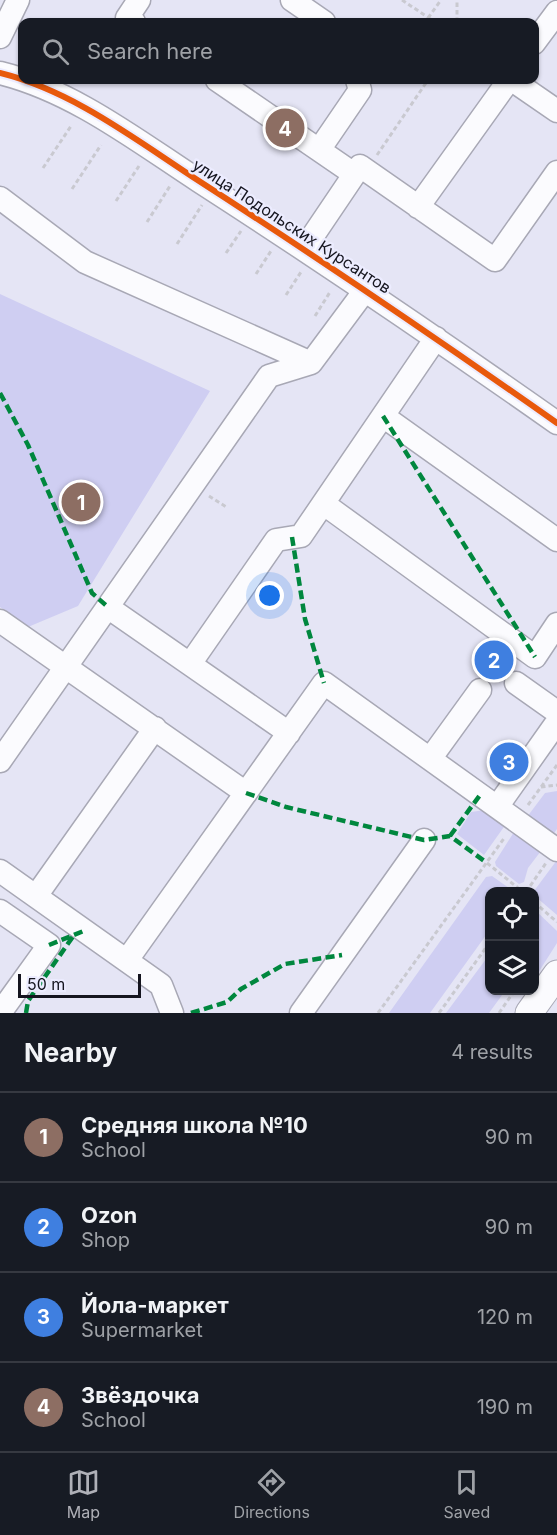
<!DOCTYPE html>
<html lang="en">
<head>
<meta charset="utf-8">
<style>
	body { margin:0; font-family:Inter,sans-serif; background:#20242c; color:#f1f3f6 }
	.controls { position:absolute; right:18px; bottom:18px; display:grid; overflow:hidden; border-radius:12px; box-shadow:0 2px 4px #0004 }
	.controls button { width:54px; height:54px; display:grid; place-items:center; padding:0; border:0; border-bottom:2px solid #363941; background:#171b24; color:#f1f3f6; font:30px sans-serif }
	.scale { position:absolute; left:18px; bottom:15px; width:123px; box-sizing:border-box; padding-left:6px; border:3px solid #15151f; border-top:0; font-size:16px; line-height:21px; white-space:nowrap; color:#15151f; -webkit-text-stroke:4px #ececff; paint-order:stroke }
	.you { position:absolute; left:270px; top:596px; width:21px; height:21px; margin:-15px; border:4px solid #fff; border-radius:50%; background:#1a73e8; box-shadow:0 0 0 9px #1a73e833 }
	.badge { display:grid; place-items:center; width:39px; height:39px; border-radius:50%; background:#afb0b7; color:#fff; font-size:20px; font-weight:700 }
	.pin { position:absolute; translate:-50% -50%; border:3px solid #fff; box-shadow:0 2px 6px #0006 }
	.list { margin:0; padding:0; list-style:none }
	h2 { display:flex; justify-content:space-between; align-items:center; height:78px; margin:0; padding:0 24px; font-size:26px }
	h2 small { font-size:20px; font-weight:400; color:#9ea1a6 }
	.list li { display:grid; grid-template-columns:39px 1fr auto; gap:18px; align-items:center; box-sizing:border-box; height:90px; padding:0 24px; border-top:2px solid #363941 }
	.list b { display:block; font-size:22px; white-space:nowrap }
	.list p { margin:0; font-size:20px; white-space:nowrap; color:#9ea1a6 }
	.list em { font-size:20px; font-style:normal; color:#9ea1a6 }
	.icon { flex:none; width:33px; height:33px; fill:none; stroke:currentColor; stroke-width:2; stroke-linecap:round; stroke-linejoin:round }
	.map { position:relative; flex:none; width:557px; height:1013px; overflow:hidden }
	.search { position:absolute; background:#171b24; box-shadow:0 2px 4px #0004; left:18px; right:18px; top:18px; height:66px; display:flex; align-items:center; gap:15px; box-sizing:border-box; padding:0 21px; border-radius:12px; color:#9ea1a6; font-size:22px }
	.sheet { height:438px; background:#171b24 }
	nav { display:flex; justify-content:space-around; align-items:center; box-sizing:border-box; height:84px; border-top:2px solid #363941; background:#171b24; font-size:16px; color:#9ea1a6 }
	nav a { display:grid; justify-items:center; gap:3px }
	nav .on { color:#afb0b7 }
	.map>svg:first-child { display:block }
	.green { fill:#cfcef2 }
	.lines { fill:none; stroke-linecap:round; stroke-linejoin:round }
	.minor-casing { stroke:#a8a8b5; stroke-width:25 }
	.major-casing { stroke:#a8a8b5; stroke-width:29 }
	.path { stroke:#c9c9d0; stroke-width:3; stroke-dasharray:4.5 3; stroke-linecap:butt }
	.minor { stroke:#fbfbfe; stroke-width:22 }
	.major { stroke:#fbfbfe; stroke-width:27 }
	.quiet { stroke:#00873e; stroke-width:4.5; stroke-dasharray:9 4.5; stroke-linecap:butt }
	.cycleway-casing { stroke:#ececff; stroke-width:10 }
	.cycleway { stroke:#e8590c; stroke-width:6 }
	.labels { text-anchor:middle; stroke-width:4.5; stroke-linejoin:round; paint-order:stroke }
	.street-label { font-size:16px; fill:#15151f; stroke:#ececff }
</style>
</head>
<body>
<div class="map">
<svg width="557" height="1013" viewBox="0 0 557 1013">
	<rect width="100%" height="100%" fill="#e5e5f5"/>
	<!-- green -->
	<path class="green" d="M0,294L210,391L78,606L28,627L0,607Z
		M557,791V829L552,836L524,821L545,793Z
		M485,810L506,824L484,855L457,834L471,812Z
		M514,832L544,847L528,868L524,882L519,884L496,866L495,862Z
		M557,860V915L536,897L534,891Z
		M492,876L513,891L490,892L489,931L430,1013H389L486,877Z
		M535,910L557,931V943L538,973L535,972Z
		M489,955L490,990L505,991L489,1013H446Z"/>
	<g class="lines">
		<!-- minor casing -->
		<g class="minor-casing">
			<path id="minor" d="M292,0L324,22
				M134,22L127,18L139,0
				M0,37L18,0
				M534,43L557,12
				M0,73C73,91 136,140 199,181C320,259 439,340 557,423
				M217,80L354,174
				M512,80L557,111
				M319,150L360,90L357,80
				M0,198L85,262L311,363
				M418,207L509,80
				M304,249L360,166L495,260L557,172
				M383,416L557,540
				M324,504L535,657L557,624
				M109,608L289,733
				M0,621L246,793
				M190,664L276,540L301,536L436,338
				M516,683L557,712
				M430,759L480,690
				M0,761L269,376L311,363L366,289
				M497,807L557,722
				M0,871L161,985L172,1013
				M36,896L155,728
				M0,911L49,945L0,1013
				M127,960L324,683L557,850
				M301,1013L424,840"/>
		</g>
		<!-- major casing -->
		<g class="major-casing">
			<path id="major" d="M529,1013L557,974"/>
		</g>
		<!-- path -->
		<path class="path" d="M402,0L435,22
			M428,18L441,0
			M457,22V0
			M377,155L428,80
			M43,168L71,126
			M72,189L101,145
			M116,201L139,166
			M147,222L170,186
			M177,244L202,205
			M226,253L241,231
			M256,274L271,251
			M286,295L301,272
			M315,316L330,292
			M209,496L228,508
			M541,787L557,785
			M528,805L557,765
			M487,863L523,892
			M526,892L546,863
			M534,902L557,922
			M378,1013L505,837
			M439,1013L490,942
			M499,1013L515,990"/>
		<!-- minor -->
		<use href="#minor" class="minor"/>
		<!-- major -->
		<use href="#major" class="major"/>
		<!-- quiet -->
		<path class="quiet" d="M0,393L28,445L92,593L109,608
			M383,416L535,657
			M292,537L305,619L324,683
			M246,793L286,807L424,840L450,836L487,863
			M450,836L480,795
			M49,945L86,930
			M26,1013L28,1001L74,935
			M191,1013L227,1002L241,989L285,964L342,955"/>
		<!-- cycleway casing -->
		<g class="cycleway-casing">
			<path id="cycleway" d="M0,73C73,91 136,140 199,181C320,259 439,340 557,423"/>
		</g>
		<!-- cycleway -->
		<use href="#cycleway" class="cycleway"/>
	</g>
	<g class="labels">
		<!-- street labels -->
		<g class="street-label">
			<text transform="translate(292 226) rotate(33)" y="6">улица Подольских Курсантов</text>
		</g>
	</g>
</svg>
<div class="controls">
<button><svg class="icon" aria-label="locate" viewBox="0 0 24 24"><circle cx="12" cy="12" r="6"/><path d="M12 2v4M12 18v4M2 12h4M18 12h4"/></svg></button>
<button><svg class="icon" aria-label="layers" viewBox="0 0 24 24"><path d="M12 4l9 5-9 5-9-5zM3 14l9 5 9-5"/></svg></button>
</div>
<div class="scale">50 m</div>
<div class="you"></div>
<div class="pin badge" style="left:81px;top:502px;background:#8d6e63">1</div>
<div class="pin badge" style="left:494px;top:660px;background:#3f7fe0">2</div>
<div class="pin badge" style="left:509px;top:762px;background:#3f7fe0">3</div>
<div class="pin badge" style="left:285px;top:128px;background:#8d6e63">4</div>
<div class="search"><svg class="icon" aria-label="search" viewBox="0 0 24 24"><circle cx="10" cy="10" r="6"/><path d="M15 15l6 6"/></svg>Search here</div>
</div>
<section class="sheet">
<h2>Nearby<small>4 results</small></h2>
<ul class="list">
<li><span class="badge" style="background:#8d6e63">1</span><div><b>Средняя школа №10</b><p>School</p></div><em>90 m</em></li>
<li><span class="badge" style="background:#3f7fe0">2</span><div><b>Ozon</b><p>Shop</p></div><em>90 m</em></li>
<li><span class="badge" style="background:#3f7fe0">3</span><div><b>Йола-маркет</b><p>Supermarket</p></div><em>120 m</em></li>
<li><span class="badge" style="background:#8d6e63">4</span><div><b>Звёздочка</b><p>School</p></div><em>190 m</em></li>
</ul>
</section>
<nav>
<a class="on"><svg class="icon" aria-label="map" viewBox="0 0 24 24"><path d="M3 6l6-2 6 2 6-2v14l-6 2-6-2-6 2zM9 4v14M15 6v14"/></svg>Map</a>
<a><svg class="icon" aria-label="directions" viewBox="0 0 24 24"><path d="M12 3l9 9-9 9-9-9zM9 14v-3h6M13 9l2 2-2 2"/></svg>Directions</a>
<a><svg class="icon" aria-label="saved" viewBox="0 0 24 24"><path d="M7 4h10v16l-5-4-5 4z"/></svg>Saved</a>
</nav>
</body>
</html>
